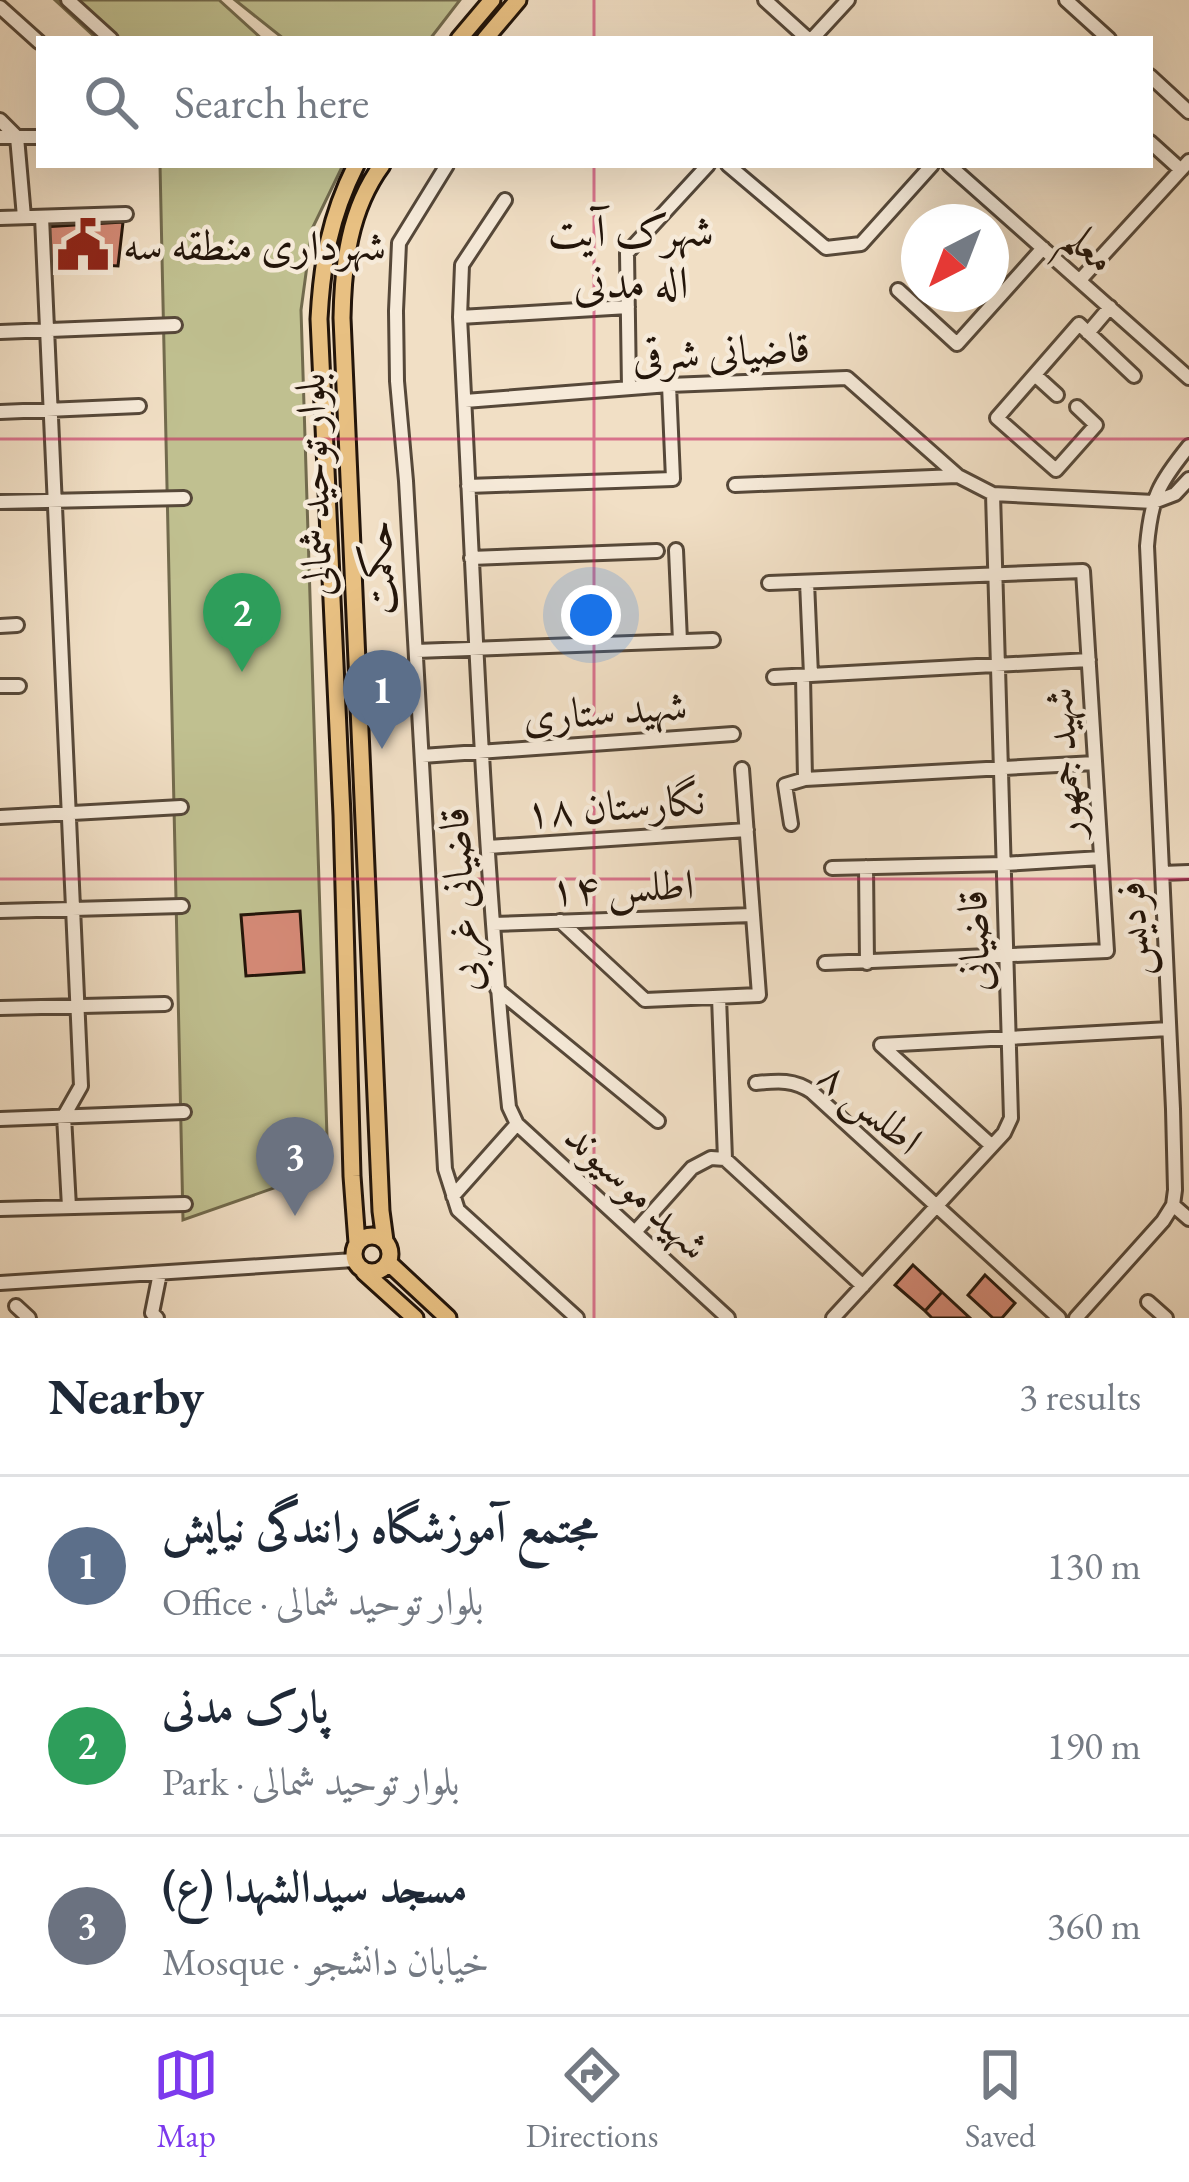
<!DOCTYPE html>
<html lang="en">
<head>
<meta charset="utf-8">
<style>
	body { margin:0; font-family:"EB Garamond",Amiri,serif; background:#f6f6f7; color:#1f2937 }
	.compass { position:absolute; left:901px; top:204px; width:108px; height:108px; border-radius:50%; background:#fff; box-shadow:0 12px 48px #0002; rotate:222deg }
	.you { position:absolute; left:591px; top:615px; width:42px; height:42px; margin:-30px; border:9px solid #fff; border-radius:50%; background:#1a73e8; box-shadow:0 0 0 18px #1a73e833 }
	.badge { display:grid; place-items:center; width:78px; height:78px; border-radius:50%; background:#7c3aed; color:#fff; font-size:39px; font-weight:700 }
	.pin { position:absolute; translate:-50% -99px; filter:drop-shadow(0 3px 6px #0008) }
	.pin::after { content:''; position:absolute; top:63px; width:42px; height:36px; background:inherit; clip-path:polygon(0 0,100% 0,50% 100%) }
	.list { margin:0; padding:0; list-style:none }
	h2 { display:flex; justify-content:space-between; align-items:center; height:156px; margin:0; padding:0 48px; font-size:51px }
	h2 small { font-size:39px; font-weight:400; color:#747a83 }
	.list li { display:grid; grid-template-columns:78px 1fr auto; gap:36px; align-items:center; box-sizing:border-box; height:180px; padding:0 48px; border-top:3px solid #e0e1e3 }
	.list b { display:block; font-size:45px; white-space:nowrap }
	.list p { margin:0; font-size:39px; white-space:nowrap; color:#747a83 }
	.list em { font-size:39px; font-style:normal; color:#747a83 }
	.icon { flex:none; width:66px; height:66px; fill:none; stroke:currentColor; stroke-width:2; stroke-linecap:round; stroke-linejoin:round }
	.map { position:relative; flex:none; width:1189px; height:1318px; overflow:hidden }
	.search { position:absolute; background:#fff; box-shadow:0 12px 48px #0002; left:36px; right:36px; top:36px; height:132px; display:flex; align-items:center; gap:30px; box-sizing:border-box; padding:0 42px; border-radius:0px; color:#747a83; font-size:45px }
	.sheet { height:696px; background:#fff }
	nav { display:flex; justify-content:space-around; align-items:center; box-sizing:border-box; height:168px; border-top:3px solid #e0e1e3; background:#fff; font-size:33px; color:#747a83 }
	nav a { display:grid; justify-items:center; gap:6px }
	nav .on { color:#7c3aed }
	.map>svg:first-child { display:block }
	.green { fill:#c0c090; stroke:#726a4d; stroke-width:3 }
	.building { fill:#d58a77; stroke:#23150a; stroke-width:3 }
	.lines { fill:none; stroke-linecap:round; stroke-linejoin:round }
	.minor-casing { stroke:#564839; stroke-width:18 }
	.major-casing { stroke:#23150a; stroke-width:21 }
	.minor { stroke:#f6ead9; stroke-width:12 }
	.major { stroke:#e8c082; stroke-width:15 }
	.grid { fill:none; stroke:#c2185b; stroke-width:3; stroke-opacity:0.55 }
	.labels { text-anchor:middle; stroke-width:9; stroke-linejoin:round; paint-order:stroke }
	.poi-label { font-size:42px; fill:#23150a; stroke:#f6ead9; text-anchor:start }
	.street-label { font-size:42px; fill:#23150a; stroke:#f6ead9 }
	.neighbourhood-label { font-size:45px; fill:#23150a; stroke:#f6ead9 }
</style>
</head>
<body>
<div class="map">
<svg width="1189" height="1318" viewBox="0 0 1189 1318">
	<rect width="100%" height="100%" fill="#f1dfc5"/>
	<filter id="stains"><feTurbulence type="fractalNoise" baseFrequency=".00167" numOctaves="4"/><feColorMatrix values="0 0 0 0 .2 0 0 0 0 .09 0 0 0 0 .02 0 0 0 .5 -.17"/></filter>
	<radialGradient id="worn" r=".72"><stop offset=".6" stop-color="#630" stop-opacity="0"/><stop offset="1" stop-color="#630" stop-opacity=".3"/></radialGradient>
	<!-- green -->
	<path class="green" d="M55,0H219L262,39H97Z
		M235,0H460L430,39H284Z
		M160,165H343L312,229L301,310L328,1169L183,1220Z"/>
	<!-- building -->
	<path class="building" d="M123,222L118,266L47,262L43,227Z
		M300,911L304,972L246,976L241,915Z
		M913,1265L942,1292L925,1311L895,1285Z
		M985,1275L1015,1303L1002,1318H993L968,1295Z
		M942,1292L970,1318H932L925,1311Z"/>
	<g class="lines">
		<!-- minor casing -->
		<g class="minor-casing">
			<path id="minor" d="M68,0L111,39
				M765,0L808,39
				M1066,0L1109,39
				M0,7L39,42
				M812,39L848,0
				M1150,76L1189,112
				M0,120L17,137L24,217
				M0,137H39
				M1150,142L1181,170
				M447,165L399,243L396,311L397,381L406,481L445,1169L458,1210L577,1318
				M728,165L826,248L861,244L932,165
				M949,165L1189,378
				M505,200L462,265L460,317C474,580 482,844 509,1107L517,1124L728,1318
				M42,217L81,1086L64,1116L69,1207
				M0,218L126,214
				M1080,280L1189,161
				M898,290L957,344L1043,248
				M460,317L628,307
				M0,332L175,325
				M1088,333L1110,307
				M1035,375L1057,395
				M629,388L627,253L708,165
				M465,401L669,385L847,378L958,476L993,494L1154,502L1175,494L1189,479
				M1077,407L1096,425L1056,470L997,418L1079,324L1134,376
				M0,412L139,406
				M735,485L957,476
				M468,486L673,479L669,385
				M0,502L184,498
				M676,550L680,641
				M471,558L657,551
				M807,582L811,675
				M769,583L1083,571L1107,951L825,963
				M0,626L17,625
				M416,651L713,640
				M803,676L805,779
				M774,677L1089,660
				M0,686H19
				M422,756L733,734
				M0,817L181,807
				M791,824L785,785L805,779L1095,763
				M488,847L747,830
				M866,867L867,963
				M832,868L1004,864L1101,858
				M1162,873L1189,872
				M0,911L182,906
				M560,921L645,1000L759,995L742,769
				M493,924L752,915
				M497,989L658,1121
				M719,997L725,1159
				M0,1008L165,1004
				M881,1045L1169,1029
				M881,1045L992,1146
				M756,1083C777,1081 794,1079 812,1092L1059,1318
				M0,1119L184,1112
				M453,1196L517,1124
				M1173,1205L1189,1219
				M0,1209L185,1204
				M635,1232L692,1168L711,1158L725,1159L863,1286
				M0,1283L354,1260
				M1148,1302L1166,1318
				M16,1306L29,1318
				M157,1318L152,1313L160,1273
				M833,1318L1004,1133L1011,1118L993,494
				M1076,1318L1163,1221L1173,1205L1175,1190L1173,1109L1147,546C1151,497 1159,483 1189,446"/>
		</g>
		<!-- major casing -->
		<g class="major-casing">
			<path id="major" d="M459,39L492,0
				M485,39L518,0
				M356,165C330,217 322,262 319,319L342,815L352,1176L357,1243
				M382,165C349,210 343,264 342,318L381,1211L385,1241
				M354 1254a18 18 0 1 1 36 0a18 18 0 1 1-36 0Z
				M389,1263L448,1318
				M364,1272L415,1318"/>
		</g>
		<!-- minor -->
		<use href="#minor" class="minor"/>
		<!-- major -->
		<use href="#major" class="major"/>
	</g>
	<!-- grid -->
	<path class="grid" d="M594,0V39M594,165V1318M0,439H1189M0,879H1189"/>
	<!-- icons -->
	<defs>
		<g id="civic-bare" transform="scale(4.14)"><path d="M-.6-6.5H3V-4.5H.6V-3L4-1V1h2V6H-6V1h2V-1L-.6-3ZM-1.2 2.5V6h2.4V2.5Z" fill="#8f2418" stroke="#f6ead9" stroke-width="2.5" paint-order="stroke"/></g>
	</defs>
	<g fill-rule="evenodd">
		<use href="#civic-bare" x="83" y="245"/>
	</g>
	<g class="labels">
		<!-- poi labels -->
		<g class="poi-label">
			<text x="123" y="260">شهرداری منطقه سه</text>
		</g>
		<!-- street labels -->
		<g class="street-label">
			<text transform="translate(1091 247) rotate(42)" y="15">معلم</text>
			<text transform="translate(721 351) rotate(-3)" y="15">قاضیانی شرقی</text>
			<text transform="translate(313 485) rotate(-92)" y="15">بلوار توحید شمالی</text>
			<text transform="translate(378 568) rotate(-93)" y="15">حکمت</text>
			<text transform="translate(605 710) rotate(-4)" y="15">شهید ستاری</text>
			<text transform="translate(1062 763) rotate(-94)" y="15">شهید جمهور</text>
			<text transform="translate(615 805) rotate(-4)" y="15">نگارستان ۱۸</text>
			<text transform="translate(622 886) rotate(-2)" y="15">اطلس ۱۴</text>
			<text transform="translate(459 900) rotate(-94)" y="15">قاضیانی غربی</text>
			<text transform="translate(1131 929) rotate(-93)" y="15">فردیس</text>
			<text transform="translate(973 941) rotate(-92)" y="15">قاضیانی</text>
			<text transform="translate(871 1107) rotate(40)" y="15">اطلس ۸</text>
			<text transform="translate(638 1190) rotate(43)" y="15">شهید موسیوند</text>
		</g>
		<!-- neighbourhood labels -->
		<g class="neighbourhood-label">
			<text x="631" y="246">شهرک آیت<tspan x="631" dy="52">اله مدنی</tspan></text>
		</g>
	</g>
	<rect width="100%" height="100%" filter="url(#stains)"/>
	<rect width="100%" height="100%" fill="url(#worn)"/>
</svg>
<svg class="compass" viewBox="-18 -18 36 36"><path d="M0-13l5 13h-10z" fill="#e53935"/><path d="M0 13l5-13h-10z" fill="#747a83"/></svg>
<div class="you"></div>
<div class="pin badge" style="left:382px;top:749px;background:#5c6f8a">1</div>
<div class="pin badge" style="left:242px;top:672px;background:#2e9e5b">2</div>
<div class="pin badge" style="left:295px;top:1216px;background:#6b7280">3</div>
<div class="search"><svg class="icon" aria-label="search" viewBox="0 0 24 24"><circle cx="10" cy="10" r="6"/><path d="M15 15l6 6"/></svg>Search here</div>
</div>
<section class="sheet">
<h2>Nearby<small>3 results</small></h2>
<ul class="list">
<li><span class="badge" style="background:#5c6f8a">1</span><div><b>مجتمع آموزشگاه رانندگی نیایش</b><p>Office · بلوار توحید شمالی</p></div><em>130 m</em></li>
<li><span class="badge" style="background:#2e9e5b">2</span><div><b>پارک مدنی</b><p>Park · بلوار توحید شمالی</p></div><em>190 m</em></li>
<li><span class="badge" style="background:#6b7280">3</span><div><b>مسجد سیدالشهدا (ع)</b><p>Mosque · خیابان دانشجو</p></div><em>360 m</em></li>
</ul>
</section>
<nav>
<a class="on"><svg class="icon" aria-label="map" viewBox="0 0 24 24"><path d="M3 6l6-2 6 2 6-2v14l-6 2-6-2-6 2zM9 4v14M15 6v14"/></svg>Map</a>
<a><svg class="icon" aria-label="directions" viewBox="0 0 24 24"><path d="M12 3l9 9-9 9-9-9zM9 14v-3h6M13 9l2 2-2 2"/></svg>Directions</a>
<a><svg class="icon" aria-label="saved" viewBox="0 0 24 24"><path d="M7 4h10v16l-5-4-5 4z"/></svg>Saved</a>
</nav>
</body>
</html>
